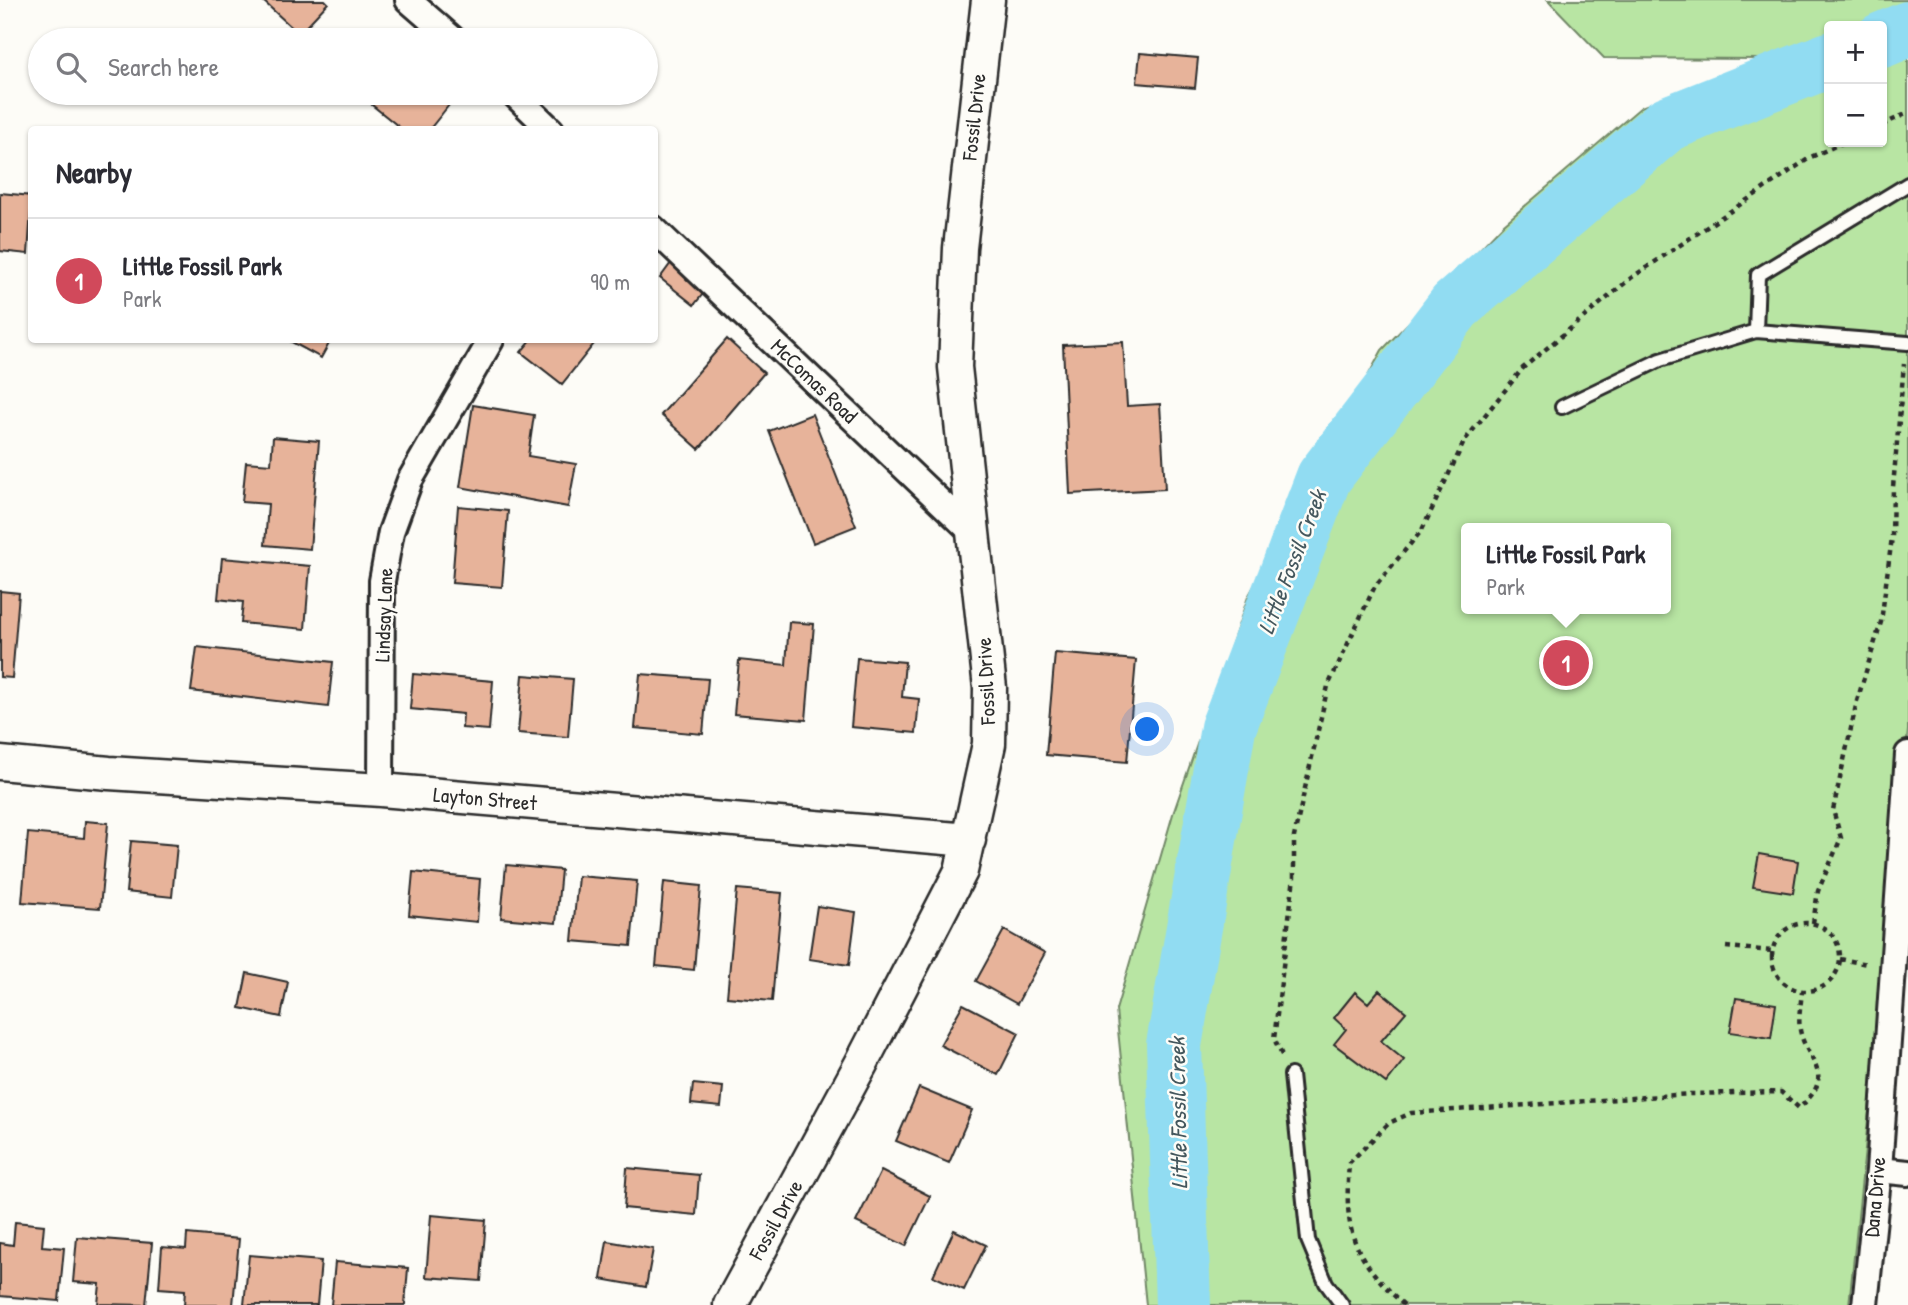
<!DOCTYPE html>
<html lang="en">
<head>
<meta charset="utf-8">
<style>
	body { margin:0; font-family:"Patrick Hand",sans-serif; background:#f2f2f3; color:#2b2b33 }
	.controls { position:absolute; right:21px; top:21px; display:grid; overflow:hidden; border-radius:7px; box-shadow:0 2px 5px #0004 }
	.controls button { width:63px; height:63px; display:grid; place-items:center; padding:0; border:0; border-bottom:2px solid #e1e1e2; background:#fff; color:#2b2b33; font:35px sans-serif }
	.you { position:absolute; left:1148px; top:730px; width:24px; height:24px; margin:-18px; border:5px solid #fff; border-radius:50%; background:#1a73e8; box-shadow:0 0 0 10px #1a73e833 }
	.badge { display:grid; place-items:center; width:46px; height:46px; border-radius:50%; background:#d1495b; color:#fff; font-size:23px; font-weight:700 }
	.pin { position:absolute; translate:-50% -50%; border:4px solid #fff; box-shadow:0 2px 7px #0006 }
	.popup { position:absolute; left:1461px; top:523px; width:210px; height:91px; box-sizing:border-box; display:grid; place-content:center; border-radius:7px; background:#fff; filter:drop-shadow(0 2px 5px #0005); font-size:23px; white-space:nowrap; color:#7c7c81 }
	.popup b { font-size:26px; color:#2b2b33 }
	.popup::after { content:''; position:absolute; left:50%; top:100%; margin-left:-14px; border:14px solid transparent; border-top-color:#fff }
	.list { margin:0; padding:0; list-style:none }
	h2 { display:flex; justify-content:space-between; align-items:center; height:91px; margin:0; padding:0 28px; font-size:30px }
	h2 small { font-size:23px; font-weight:400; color:#7c7c81 }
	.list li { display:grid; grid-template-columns:46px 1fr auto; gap:21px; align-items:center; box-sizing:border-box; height:126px; padding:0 28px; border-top:2px solid #e1e1e2 }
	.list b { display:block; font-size:26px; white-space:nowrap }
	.list p { margin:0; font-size:23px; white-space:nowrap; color:#7c7c81 }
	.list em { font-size:23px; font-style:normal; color:#7c7c81 }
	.icon { flex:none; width:38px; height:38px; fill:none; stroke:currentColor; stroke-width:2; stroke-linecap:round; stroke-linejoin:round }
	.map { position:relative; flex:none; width:1908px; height:1305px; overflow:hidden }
	.search { position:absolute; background:#fff; box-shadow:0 2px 5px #0004; left:28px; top:28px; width:630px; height:77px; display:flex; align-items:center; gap:18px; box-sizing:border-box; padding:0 24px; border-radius:38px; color:#7c7c81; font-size:26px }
	.panel { position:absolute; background:#fff; box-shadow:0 2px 5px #0004; left:28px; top:126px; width:630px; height:217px; border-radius:7px }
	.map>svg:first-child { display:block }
	.green { fill:#b8e5a3; stroke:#728867; stroke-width:2; fill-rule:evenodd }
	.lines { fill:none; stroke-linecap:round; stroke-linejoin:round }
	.river { stroke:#91dcf2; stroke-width:56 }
	.building { fill:#e7b39a; stroke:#2b2b2b; stroke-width:2 }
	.service-casing { stroke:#2b2b2b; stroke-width:18 }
	.minor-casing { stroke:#2b2b2b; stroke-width:30 }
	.tertiary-casing { stroke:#2b2b2b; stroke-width:37 }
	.path { stroke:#2b2b2b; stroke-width:4.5; stroke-dasharray:5 5; stroke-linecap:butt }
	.service { stroke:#fdfcf7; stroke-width:12 }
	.minor { stroke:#fdfcf7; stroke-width:24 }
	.tertiary { stroke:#fdfcf7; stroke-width:32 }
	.labels { text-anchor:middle; stroke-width:5; stroke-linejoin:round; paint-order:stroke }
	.street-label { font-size:21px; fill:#2b2b2b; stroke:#fdfcf7 }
	.water-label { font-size:23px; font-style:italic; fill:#44575d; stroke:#fdfcf7 }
</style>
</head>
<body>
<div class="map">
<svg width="1908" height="1305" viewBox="0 0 1908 1305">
	<rect width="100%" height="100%" fill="#fdfcf7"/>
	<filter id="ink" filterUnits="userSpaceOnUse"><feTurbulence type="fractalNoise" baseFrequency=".0143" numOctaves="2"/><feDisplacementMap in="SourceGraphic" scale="14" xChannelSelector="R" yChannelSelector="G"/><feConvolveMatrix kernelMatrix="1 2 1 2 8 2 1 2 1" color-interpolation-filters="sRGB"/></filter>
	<g filter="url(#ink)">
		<!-- green -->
		<path class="green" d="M1548,0H1908V730L1849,1305H1146L1116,1010L1173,814L1248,597L1382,350L1504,224L1641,107L1762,59L1604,58ZM1829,26H1882V142H1829ZM1466,528H1666V609H1466Z"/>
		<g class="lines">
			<!-- river -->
			<path class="river" d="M1882,40L1908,29
				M1183,1305L1174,1045L1228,728L1324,477L1455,306L1667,124L1829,60"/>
		</g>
		<!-- building -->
		<path class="building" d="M262,0H325L328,3L299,34Z
			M1140,53L1198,58L1195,88L1137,83Z
			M381,93H434L449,105L429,130H403L372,105Z
			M0,193L32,196L28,254L0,251Z
			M671,263L706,290L694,305L660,278Z
			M727,339L764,373L699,449L661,415Z
			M288,340H331L321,358Z
			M531,340H597L562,384L521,352Z
			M1123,342L1127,406L1160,404L1165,489L1070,494L1063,345Z
			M473,405L534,415L528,456L576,464L568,507L460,487Z
			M812,414L856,526L813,543L769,431Z
			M273,437L319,441L310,549L265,545L268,504L242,502L246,462L271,464Z
			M458,506L508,511L502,587L452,583Z
			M222,558L310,566L305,629L241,623L243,602L218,599Z
			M0,591L19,593L12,678L0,677Z
			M789,622L814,624L806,720L734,714L739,660L786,665Z
			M197,647L333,662L328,707L191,691Z
			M1055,653L1136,660L1127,762L1046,755Z
			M857,658L905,662L902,697L919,699L916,733L851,727Z
			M413,674L493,681L489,730L462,728L463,714L410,709Z
			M640,674L708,679L703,734L635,728Z
			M523,675L573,679L568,737L518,733Z
			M85,821L108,823L100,908L22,902L28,833L84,838Z
			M131,841L177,845L172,897L126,892Z
			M1759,854L1798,861L1793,893L1753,887Z
			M506,865L561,870L556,923L501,918Z
			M413,872L480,879L477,922L409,915Z
			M578,876L637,881L631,946L572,941Z
			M664,882L701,886L694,970L656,966Z
			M737,889L782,893L772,1001L727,997Z
			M817,906L856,912L849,965L809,959Z
			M1004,930L1045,953L1017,1004L976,981Z
			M247,973L288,982L281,1017L240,1008Z
			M1379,990L1406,1012L1381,1041L1404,1060L1386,1083L1334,1044L1346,1029L1334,1018L1355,992L1368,1003Z
			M1736,998L1776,1004L1771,1038L1730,1032Z
			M963,1004L1019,1033L998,1075L940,1045Z
			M693,1084L723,1087L721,1107L691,1104Z
			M919,1088L972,1110L949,1163L896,1141Z
			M627,1168L699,1175L696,1215L624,1208Z
			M881,1171L930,1196L906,1246L856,1222Z
			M431,1215L486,1220L481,1281L426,1277Z
			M15,1222L44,1225L42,1246L64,1248L59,1301L0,1296V1243L13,1245Z
			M954,1230L986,1245L964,1290L933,1276Z
			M187,1234L239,1239L233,1305H184L185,1290L159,1288L162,1247L186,1249Z
			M77,1237L152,1243L146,1305L98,1304L100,1284L73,1282Z
			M607,1241L653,1249L646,1287L601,1279Z
			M249,1255L321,1261L317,1305H244Z
			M335,1262L408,1268L405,1305H331Z"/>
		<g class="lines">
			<!-- service casing -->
			<g class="service-casing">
				<path id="service" d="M1908,184L1758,275L1756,331L1908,343
					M1562,407L1660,360L1756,331
					M1291,1075L1308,1240L1326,1283L1342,1305"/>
			</g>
			<!-- minor casing -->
			<g class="minor-casing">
				<path id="minor" d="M408,0L454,40
					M513,93L551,130
					M654,229L973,533
					M381,790L382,581L391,532L410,480L491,340
					M1879,1170L1908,1173
					M1865,1305L1879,1170L1908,754"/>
			</g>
			<!-- tertiary casing -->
			<g class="tertiary-casing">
				<path id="tertiary" d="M0,763L109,773L381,790L969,840
					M730,1305L861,1064L961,871L989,744L990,688L955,367L960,248L988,0"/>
			</g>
			<!-- path -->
			<path class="path" d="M1882,125L1908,113
				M1813,923L1818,891L1841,838L1833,810L1857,701L1881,622L1892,537L1893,487L1904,364
				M1772 957a34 34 0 1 1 68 0a34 34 0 1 1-68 0Z
				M1726,947L1773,951
				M1840,959L1867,964
				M1282,1055L1274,1039L1294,877V837L1328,686L1375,586L1422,530L1465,440L1523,368L1631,278L1811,157L1844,142
				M1404,1305C1352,1256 1344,1234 1349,1163L1389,1123L1411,1113L1690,1094L1781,1092L1799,1108C1838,1074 1807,1064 1800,1030C1798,1017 1801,1004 1802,991"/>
			<!-- service -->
			<use href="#service" class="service"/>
			<!-- minor -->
			<use href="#minor" class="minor"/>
			<!-- tertiary -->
			<use href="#tertiary" class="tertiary"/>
		</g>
	</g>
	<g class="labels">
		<!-- street labels -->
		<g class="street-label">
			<text transform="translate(974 117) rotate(-84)" y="7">Fossil Drive</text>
			<text transform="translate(814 381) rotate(44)" y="7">McComas Road</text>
			<text transform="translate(384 615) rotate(-88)" y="7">Lindsay Lane</text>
			<text transform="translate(986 681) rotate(-93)" y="7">Fossil Drive</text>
			<text transform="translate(485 799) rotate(5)" y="7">Layton Street</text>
			<text transform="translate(1875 1197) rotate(-85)" y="7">Dana Drive</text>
			<text transform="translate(776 1220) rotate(-61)" y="7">Fossil Drive</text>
		</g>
		<!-- water labels -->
		<g class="water-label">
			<text transform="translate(1292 562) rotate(-69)" y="8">Little Fossil Creek</text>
			<text transform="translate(1178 1113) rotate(-91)" y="8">Little Fossil Creek</text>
		</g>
	</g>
</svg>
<div class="controls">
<button>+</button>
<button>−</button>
</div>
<div class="you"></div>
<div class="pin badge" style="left:1566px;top:663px">1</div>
<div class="popup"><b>Little Fossil Park</b>Park</div>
<div class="search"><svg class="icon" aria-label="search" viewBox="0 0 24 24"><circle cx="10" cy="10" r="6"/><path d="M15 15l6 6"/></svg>Search here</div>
<section class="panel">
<h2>Nearby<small></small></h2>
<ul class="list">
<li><span class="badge">1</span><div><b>Little Fossil Park</b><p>Park</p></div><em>90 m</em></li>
</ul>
</section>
</div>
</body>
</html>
